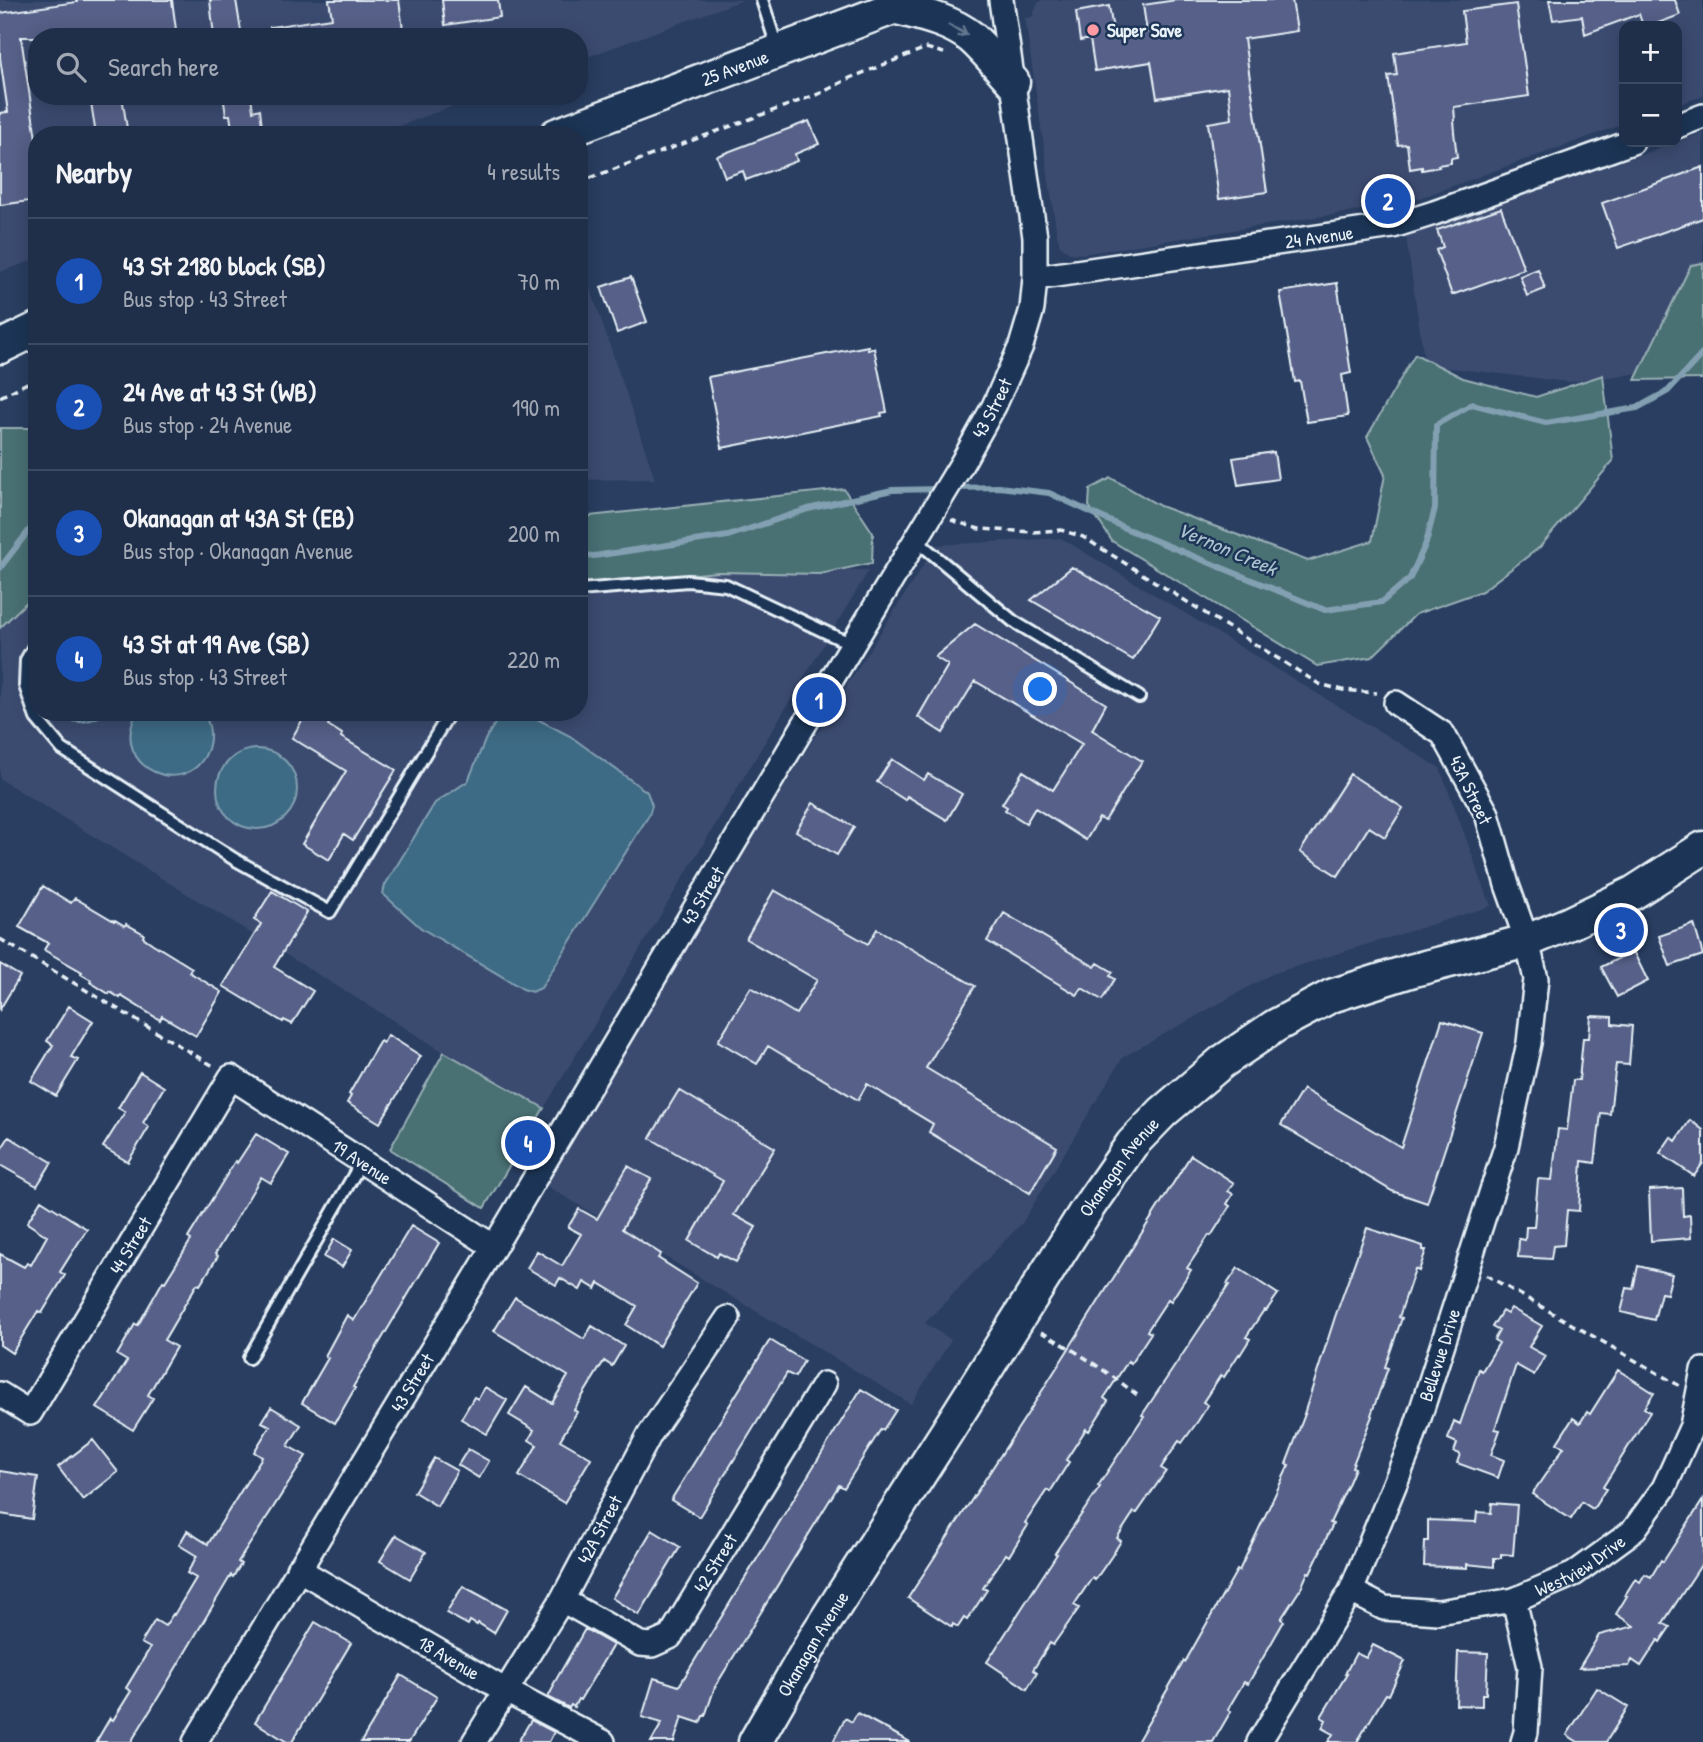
<!DOCTYPE html>
<html lang="en">
<head>
<meta charset="utf-8">
<style>
	body { margin:0; font-family:"Patrick Hand",sans-serif; background:#2c3a53; color:#f1f3f6 }
	.controls { position:absolute; right:21px; top:21px; display:grid; overflow:hidden; border-radius:14px; box-shadow:0 4px 18px #0003 }
	.controls button { width:63px; height:63px; display:grid; place-items:center; padding:0; border:0; border-bottom:2px solid #3c4a61; background:#1f2e49; color:#f1f3f6; font:35px sans-serif }
	.you { position:absolute; left:1041px; top:690px; width:24px; height:24px; margin:-18px; border:5px solid #fff; border-radius:50%; background:#1a73e8; box-shadow:0 0 0 10px #1a73e833 }
	.badge { display:grid; place-items:center; width:46px; height:46px; border-radius:50%; background:#ff9aa2; color:#fff; font-size:23px; font-weight:700 }
	.pin { position:absolute; translate:-50% -50%; border:4px solid #fff; box-shadow:0 2px 7px #0006 }
	.list { margin:0; padding:0; list-style:none }
	h2 { display:flex; justify-content:space-between; align-items:center; height:91px; margin:0; padding:0 28px; font-size:30px }
	h2 small { font-size:23px; font-weight:400; color:#a1a8b4 }
	.list li { display:grid; grid-template-columns:46px 1fr auto; gap:21px; align-items:center; box-sizing:border-box; height:126px; padding:0 28px; border-top:2px solid #3c4a61 }
	.list b { display:block; font-size:26px; white-space:nowrap }
	.list p { margin:0; font-size:23px; white-space:nowrap; color:#a1a8b4 }
	.list em { font-size:23px; font-style:normal; color:#a1a8b4 }
	.icon { flex:none; width:38px; height:38px; fill:none; stroke:currentColor; stroke-width:2; stroke-linecap:round; stroke-linejoin:round }
	.map { position:relative; flex:none; width:1703px; height:1742px; overflow:hidden }
	.search { position:absolute; background:#1f2e49; box-shadow:0 4px 18px #0003; left:28px; top:28px; width:560px; height:77px; display:flex; align-items:center; gap:18px; box-sizing:border-box; padding:0 24px; border-radius:28px; color:#a1a8b4; font-size:26px }
	.panel { position:absolute; background:#1f2e49; box-shadow:0 4px 18px #0003; left:28px; top:126px; width:560px; height:595px; border-radius:28px }
	.map>svg:first-child { display:block }
	.built { fill:#3b4b70 }
	.green { fill:#4a7073; stroke:#99b0b6; stroke-width:2 }
	.water { fill:#3e6a84; stroke:#82a0b2; stroke-width:2 }
	.lines { fill:none; stroke-linecap:round; stroke-linejoin:round }
	.stream { stroke:#82a0b2; stroke-width:6 }
	.building { fill:#576188; stroke:#e8f1f8; stroke-width:2 }
	.lane-casing { stroke:#e8f1f8; stroke-width:16 }
	.street-casing { stroke:#e8f1f8; stroke-width:28 }
	.secondary-casing { stroke:#e8f1f8; stroke-width:37 }
	.path { stroke:#e8f1f8; stroke-width:3.5; stroke-dasharray:7 5; stroke-linecap:butt }
	.lane { stroke:#1d3557; stroke-width:10 }
	.street { stroke:#1d3557; stroke-width:23 }
	.secondary { stroke:#1d3557; stroke-width:32 }
	.oneway { stroke:#64778f }
	.poi-dot { fill:#ff9aa2; stroke:#1d3557; stroke-width:2.5 }
	.labels { text-anchor:middle; stroke-width:5; stroke-linejoin:round; paint-order:stroke }
	.poi-label { font-size:19px; font-weight:bold; fill:#e8f1f8; stroke:#1d3557; text-anchor:start }
	.street-label { font-size:19px; fill:#e8f1f8; stroke:#1d3557 }
	.water-label { font-size:21px; font-style:italic; fill:#acc2cf; stroke:#1d3557 }
</style>
</head>
<body>
<div class="map">
<svg width="1703" height="1742" viewBox="0 0 1703 1742">
	<rect width="100%" height="100%" fill="#293e61"/>
	<filter id="ink" filterUnits="userSpaceOnUse"><feTurbulence type="fractalNoise" baseFrequency=".0143" numOctaves="2"/><feDisplacementMap in="SourceGraphic" scale="14" xChannelSelector="R" yChannelSelector="G"/><feConvolveMatrix kernelMatrix="1 2 1 2 8 2 1 2 1" color-interpolation-filters="sRGB"/></filter>
	<g filter="url(#ink)">
		<!-- built -->
		<path class="built" d="M0,0H743L579,60V37H37V96H480L375,135H37V259L0,272Z
			M1042,0H1703V96L1677,105V26H1624V124L1406,203L1082,254L1069,253L1060,245L1057,235L1025,18L1032,17L1038,3Z
			M1703,133V301L1656,371L1568,382L1425,365L1406,237Z
			M579,254L655,479L579,480Z
			M1061,538L1440,768L1491,906L1272,974L1123,1057L1022,1223L925,1323L951,1340L911,1404L542,1183L832,709L936,545Z
			M717,568L869,570L544,1108L444,1052L0,779V627L37,591V712H579V576Z"/>
		<!-- green -->
		<path class="green" d="M1703,263V379L1635,380L1691,265Z
			M1415,354L1463,378L1536,397L1603,375L1613,461L1540,547L1482,591L1416,614L1372,657L1317,666L1112,541L1089,506L1090,489L1111,478L1160,506L1308,561L1372,541L1385,475L1367,437Z
			M0,428H37V592L0,628Z
			M844,489L873,533L872,563L820,574L718,572L579,585V516H589Z
			M444,1052L544,1108L484,1208L390,1149Z"/>
		<!-- water -->
		<path class="water" d="M55,712H108C91,723 72,727 55,712Z
			M137,712H203C210,723 212,736 208,749C189,802 107,769 137,712Z
			M502,712H524L570,736L647,792L652,805L649,815L541,988L532,992L523,989L421,928L383,894L385,885L435,803L468,781L486,738Z
			M217 789a40 40 0 1 1 80 0a40 40 0 1 1-80 0Z"/>
		<g class="lines">
			<!-- stream -->
			<path class="stream" d="M955,488L999,487L1049,493L1127,529L1325,610L1382,602L1410,578L1426,543L1435,508L1436,425L1472,404L1546,423L1637,408L1668,391L1703,353
				M579,555L594,556L728,536L808,509L892,490L941,489
				M0,568L37,520"/>
		</g>
		<!-- building -->
		<path class="building" d="M76,0H172L177,37H21L37,145V200L0,205V113L8,112L0,58V13L77,2Z
			M210,0H236L242,37H214Z
			M329,0H399L404,37H271L270,27L332,18Z
			M442,0H498L500,17L445,25Z
			M1176,0H1292L1297,31L1244,39L1267,192L1219,199L1208,123L1232,119L1228,87L1157,98L1151,62L1095,71L1090,39L1080,41L1076,12L1109,6L1114,36L1147,32L1143,5Z
			M1549,0H1675L1680,15L1650,26H1643L1639,14L1585,34L1582,16L1553,20Z
			M1516,4L1529,96L1454,107L1455,120H1454L1455,132H1454L1457,157L1451,158V163L1438,165L1439,167L1422,170V167L1410,169L1407,144L1398,145L1393,109L1388,76L1397,75L1394,53L1466,42L1462,11Z
			M90,96H122L128,135H96Z
			M223,96H251L253,111L260,109L263,135H233L230,115H226Z
			M809,121L819,144L795,154L797,161L746,180L743,171L725,177L717,156Z
			M1703,167V218L1618,248L1602,203Z
			M1501,208L1524,269L1452,295L1436,250L1443,247L1437,230Z
			M1538,269L1545,289L1527,296L1520,276Z
			M631,277L647,322L617,333L601,287Z
			M1337,283L1351,373L1342,375L1348,416L1307,422L1300,381L1295,382L1280,292Z
			M868,346V350L874,348L887,412L881,413L882,416L722,448L708,377Z
			M1274,452L1278,479L1238,485L1233,458Z
			M1072,567L1160,616L1133,660L1031,600Z
			M975,624L1106,704L1092,730L1142,761L1105,821L1099,818L1086,840L1035,808L1026,823L1005,810L1007,807L1002,804L1023,771L1053,790L1082,744L975,681L943,733L918,717L948,665L935,657Z
			M307,712H336L328,725L342,734L341,737L396,770L353,840L344,834L329,860L302,844L346,771L292,738Z
			M892,759L924,780L928,774L962,794L947,820L907,796L905,800L877,782Z
			M1350,774L1403,808L1385,837L1369,827L1338,876L1300,852Z
			M813,803L854,827L837,855L796,831Z
			M43,886L71,903L75,898L114,921L115,920L125,926L126,924L144,934L143,937L153,944L192,968L189,972L222,992L196,1036L162,1016L160,1020L121,996L120,998L110,992L109,994L90,982L91,980L81,974L82,972L44,950L48,943L19,927Z
			M774,890L868,944L877,929L975,986L926,1068L1057,1147L1030,1193L929,1132L933,1124L867,1084L858,1100L768,1046L757,1064L718,1041L751,987L796,1014L817,980L746,939Z
			M272,891L307,912L274,967L313,991L292,1024L284,1020L283,1022L223,986L261,924L254,920Z
			M1004,913L1095,967L1098,963L1113,972L1110,976L1115,979L1102,1000L1082,988L1077,995L987,941Z
			M1694,924L1703,955L1670,966L1659,936Z
			M1633,951L1648,981L1617,997L1601,967Z
			M0,964L20,976L0,1009Z
			M69,1006L93,1021L71,1057L78,1060L56,1096L31,1081L53,1045L47,1041Z
			M1591,1016L1612,1017V1024L1632,1026L1629,1065L1616,1064L1610,1114L1601,1113L1595,1163L1582,1161L1579,1211L1567,1210L1564,1245L1553,1246L1551,1259L1518,1257L1519,1239L1525,1240L1526,1227H1534L1538,1179L1552,1180L1558,1129L1567,1130L1573,1080H1579L1583,1038H1589Z
			M1442,1020L1483,1033L1427,1203L1392,1191L1281,1125L1303,1089L1401,1147Z
			M388,1035L421,1056L380,1123L347,1103L351,1096L349,1094L368,1061L380,1041L383,1043Z
			M140,1072L164,1087L143,1123L149,1127L128,1162L103,1147L125,1112L118,1108Z
			M679,1090L775,1148L734,1215L756,1227L736,1262L719,1253L717,1257L689,1241L723,1181L650,1138Z
			M1690,1120L1703,1130V1163L1694,1176L1660,1153L1671,1137L1676,1141Z
			M256,1134L289,1154L271,1183L261,1177L215,1254L218,1256L200,1285L197,1284L164,1340L176,1347L148,1395L153,1398L133,1430L97,1408L127,1361L117,1355L135,1324L138,1325L163,1281L165,1282L191,1240L188,1238L217,1191L235,1161L237,1163Z
			M9,1137L52,1162L37,1186L0,1165V1151Z
			M1191,1155L1234,1183L1228,1191L1233,1194L1227,1204L1230,1206L1211,1236L1209,1235L1187,1268L1191,1270L1171,1301L1168,1299L1147,1331L1151,1333L1131,1363L1128,1361L1110,1389L1104,1398L1108,1401L1089,1431L1086,1429L1066,1460L1069,1462L1050,1492L1047,1490L1025,1523L1028,1525L1014,1548L1009,1556L1006,1554L983,1588L987,1590L967,1620L964,1618L958,1627L953,1624L952,1627L908,1598L1030,1410Z
			M628,1166L651,1179L622,1229L661,1254L658,1258L697,1283L659,1346L626,1325L637,1306L599,1283L596,1289L584,1282L580,1290L560,1278L556,1285L527,1268L537,1251L562,1266L581,1234L568,1227L579,1209L597,1219Z
			M1682,1188L1683,1216L1690,1215L1691,1238L1651,1241L1649,1190Z
			M41,1200L87,1229L60,1272L65,1275L42,1313L38,1311L12,1353L0,1345V1254L24,1267L27,1263L31,1265L47,1236L27,1223Z
			M411,1226L439,1243L353,1387L355,1388L335,1423L302,1403L328,1358L325,1356L347,1315L354,1320Z
			M1367,1228L1423,1246V1250H1426L1419,1271L1415,1269L1399,1317L1402,1318L1385,1367L1388,1368L1371,1415L1372,1416L1352,1467L1355,1468L1347,1487L1330,1523L1333,1524L1310,1573L1308,1572L1301,1588L1281,1619L1284,1621L1248,1684L1244,1682L1228,1709L1231,1711L1213,1742H1137L1184,1661L1185,1662L1237,1570L1239,1571L1289,1465L1286,1464L1305,1414H1304L1335,1317Z
			M334,1239L352,1250L342,1267L324,1257Z
			M1638,1266L1672,1274L1667,1294L1661,1293L1654,1320L1621,1312L1627,1288L1633,1289Z
			M1238,1268L1278,1294L1266,1311L1264,1310L1246,1337L1250,1339L1240,1355L1239,1354L1224,1377L1221,1375L1203,1402L1208,1405L1198,1421L1182,1443L1179,1441L1161,1468L1166,1471L1137,1513L1134,1512L1117,1538L1121,1541L1111,1557L1095,1580L1092,1578L1074,1605L1079,1608L1053,1645L1050,1643L1033,1670L1037,1673L1027,1689L987,1662L1057,1554L1055,1553L1100,1487L1098,1486L1144,1416L1142,1415L1229,1285L1227,1284Z
			M515,1297L584,1339L592,1326L624,1346L612,1366L604,1361L574,1410L577,1412L560,1440L591,1458L564,1503L519,1476L537,1445L529,1440L534,1430L509,1415L526,1387L552,1403L568,1376L494,1331Z
			M1511,1308L1542,1326L1529,1347L1545,1356L1534,1375L1516,1365L1495,1429L1500,1430L1491,1455L1504,1460L1498,1478L1457,1463L1460,1454L1454,1452L1457,1443L1448,1439L1454,1421L1460,1424L1479,1369L1482,1371L1499,1343L1494,1340L1499,1331L1492,1327L1502,1311L1507,1314Z
			M770,1340L804,1361L795,1377L787,1373L699,1517L671,1500Z
			M1618,1370L1654,1393L1644,1408L1650,1412L1603,1487L1606,1489L1593,1509L1582,1502L1571,1519L1532,1494L1564,1447L1557,1443L1573,1418L1580,1423L1587,1412L1590,1414Z
			M485,1387L507,1400L487,1434L461,1419L474,1397L478,1399Z
			M861,1389L896,1410L883,1430L881,1429L844,1488L839,1485L715,1687L705,1716H703L700,1723L682,1717L674,1742H651L662,1723L642,1717L654,1678L679,1686Z
			M271,1407L301,1425L288,1446L306,1456L255,1536L238,1562L241,1564L233,1577L231,1575L167,1683L131,1742H96L110,1718L113,1720L131,1691L126,1688L150,1648L141,1643L155,1620L165,1626L173,1614L174,1615L196,1578L187,1573L197,1556L179,1545L187,1531L208,1544L262,1457L254,1452L270,1426L262,1422Z
			M93,1440L118,1472L83,1500L58,1467Z
			M468,1449L489,1461L479,1478L458,1465Z
			M434,1458L457,1471L437,1506L414,1492Z
			M0,1471L38,1477L32,1519L0,1514Z
			M1703,1500V1562L1663,1623L1670,1627L1660,1642L1658,1640L1641,1666L1632,1660L1629,1666L1579,1668L1599,1635L1634,1626L1616,1614L1627,1596L1625,1595L1635,1579L1640,1582L1645,1574L1651,1577L1661,1560L1663,1562Z
			M1492,1503L1517,1505L1513,1555L1501,1554V1558H1494V1567L1467,1564V1568L1424,1566L1425,1541H1428V1520L1476,1522L1477,1512L1491,1513Z
			M652,1530L680,1547L639,1615L612,1598Z
			M396,1535L426,1552L410,1579L380,1561Z
			M463,1586L507,1610L494,1633L478,1623L477,1625L470,1621L468,1625L446,1613Z
			M315,1622L351,1643L292,1742H287L255,1722Z
			M585,1629L613,1645L580,1700L578,1699L574,1707L571,1705L569,1708L548,1697L554,1686L553,1685Z
			M1373,1645L1405,1661L1389,1695L1386,1694L1357,1742H1328L1333,1734L1322,1728L1326,1720L1321,1717L1347,1674H1345L1356,1653L1366,1658Z
			M1458,1652L1488,1653L1486,1694H1482V1706L1456,1705Z
			M401,1675L437,1697L409,1742H361Z
			M1597,1688L1628,1707L1606,1742H1578L1567,1735Z
			M857,1713L910,1742H833L845,1718L852,1722Z
			M531,1720L554,1732L549,1742H518Z"/>
		<g class="lines">
			<!-- lane casing -->
			<g class="lane-casing">
				<path id="lane" d="M762,0L777,47
					M916,540L1013,621L1139,697
					M579,590L688,581L726,585L838,638L853,643
					M37,641L26,660L25,686L36,718L62,749L234,859L330,912L450,712
					M249,1358L362,1161"/>
			</g>
			<!-- street casing -->
			<g class="street-casing">
				<g id="street">
					<path d="M1677,126L1703,116"/>
					<path id="s1" d="M1035,278L1393,226L1434,213L1632,142"/>
					<path id="s2" d="M0,1394L30,1413L231,1077L494,1247"/>
					<path id="s3" d="M298,1569L506,1691L603,1742"/>
					<path id="s4" d="M1351,1591L1384,1608L1438,1612L1514,1600L1574,1574L1633,1531L1664,1488L1692,1426L1703,1370"/>
					<path id="s5" d="M562,1600L640,1644L652,1645L670,1637L824,1384"/>
					<path d="M1514,1600L1530,1667L1526,1732L1523,1742"/>
					<path id="s6" d="M195,1742L494,1247L819,700L961,465L994,406L1021,346L1032,309L1035,278V237L1001,0"/>
					<path id="s7" d="M474,1742L562,1600L650,1434L728,1318"/>
					<path id="s8" d="M1259,1742L1351,1591L1409,1449L1506,1147L1529,1043L1536,979L1527,941L1507,885L1487,814L1443,734L1396,703"/>
				</g>
			</g>
			<!-- secondary casing -->
			<g class="secondary-casing">
				<g id="secondary">
					<path d="M894,7C919,14 950,20 971,37C986,50 999,67 1013,82"/>
					<path id="s9" d="M556,135L914,0"/>
					<path d="M0,347L37,329"/>
					<path id="s10" d="M755,1742L816,1636L948,1430L1087,1209L1132,1144L1163,1112L1222,1062L1275,1026L1331,996L1410,971L1527,941L1570,923L1633,893L1703,848"/>
				</g>
			</g>
			<!-- path -->
			<path class="path" d="M579,182L821,93L850,78L926,48L947,54
				M0,397L37,378
				M951,520L979,529L1033,532L1061,530L1083,537L1319,684L1343,690L1377,693
				M0,939L215,1067
				M1486,1275L1680,1386
				M1041,1332C1077,1351 1109,1373 1141,1398"/>
			<!-- lane -->
			<use href="#lane" class="lane"/>
			<!-- street -->
			<use href="#street" class="street"/>
			<!-- secondary -->
			<use href="#secondary" class="secondary"/>
		</g>
		<!-- one-way arrows -->
		<defs><path id="oneway-shaft" d="M-6 0H5M1.5-3L5.5 0L1.5 3" fill="none" stroke-width="1.6" stroke-linecap="round" stroke-linejoin="round" transform="scale(1.75)"/></defs>
		<use class="oneway" href="#oneway-shaft" transform="translate(958 30) rotate(28)"/>
	</g>
	<!-- markers -->
	<circle class="poi-dot" cx="1093" cy="30" r="7"/>
	<g class="labels">
		<!-- poi labels -->
		<g class="poi-label">
			<text x="1107" y="37">Super Save</text>
		</g>
		<!-- street labels -->
		<g class="street-label">
			<text dy="7" stroke="none"><textPath href="#s9" startOffset="191">25 Avenue</textPath></text>
			<text dy="7" stroke="none"><textPath href="#s1" startOffset="287">24 Avenue</textPath></text>
			<text dy="7" stroke="none"><textPath href="#s6" startOffset="1554">43 Street</textPath></text>
			<text transform="translate(1471 790) rotate(64)" y="7">43A Street</text>
			<text dy="7" stroke="none"><textPath href="#s6" startOffset="987">43 Street</textPath></text>
			<text dy="7" stroke="none"><textPath href="#s2" startOffset="583">19 Avenue</textPath></text>
			<text dy="7" stroke="none"><textPath href="#s10" startOffset="681">Okanagan Avenue</textPath></text>
			<text dy="7" stroke="none"><textPath href="#s2" startOffset="231">44 Street</textPath></text>
			<text dy="7" stroke="none"><textPath href="#s8" startOffset="429">Bellevue Drive</textPath></text>
			<text dy="7" stroke="none"><textPath href="#s6" startOffset="420">43 Street</textPath></text>
			<text dy="7" stroke="none"><textPath href="#s7" startOffset="247">42A Street</textPath></text>
			<text dy="7" stroke="none"><textPath href="#s5" startOffset="208">42 Street</textPath></text>
			<text dy="7" stroke="none"><textPath href="#s4" startOffset="243">Westview Drive</textPath></text>
			<text dy="7" stroke="none"><textPath href="#s10" startOffset="114">Okanagan Avenue</textPath></text>
			<text dy="7" stroke="none"><textPath href="#s3" startOffset="175">18 Avenue</textPath></text>
		</g>
		<!-- water labels -->
		<g class="water-label">
			<text transform="translate(1227 549) rotate(23)" y="7">Vernon Creek</text>
		</g>
	</g>
</svg>
<div class="controls">
<button>+</button>
<button>−</button>
</div>
<div class="you"></div>
<div class="pin badge" style="left:819px;top:700px;background:#1a4fb4">1</div>
<div class="pin badge" style="left:1388px;top:201px;background:#1a4fb4">2</div>
<div class="pin badge" style="left:1621px;top:930px;background:#1a4fb4">3</div>
<div class="pin badge" style="left:528px;top:1143px;background:#1a4fb4">4</div>
<div class="search"><svg class="icon" aria-label="search" viewBox="0 0 24 24"><circle cx="10" cy="10" r="6"/><path d="M15 15l6 6"/></svg>Search here</div>
<section class="panel">
<h2>Nearby<small>4 results</small></h2>
<ul class="list">
<li><span class="badge" style="background:#1a4fb4">1</span><div><b>43 St 2180 block (SB)</b><p>Bus stop · 43 Street</p></div><em>70 m</em></li>
<li><span class="badge" style="background:#1a4fb4">2</span><div><b>24 Ave at 43 St (WB)</b><p>Bus stop · 24 Avenue</p></div><em>190 m</em></li>
<li><span class="badge" style="background:#1a4fb4">3</span><div><b>Okanagan at 43A St (EB)</b><p>Bus stop · Okanagan Avenue</p></div><em>200 m</em></li>
<li><span class="badge" style="background:#1a4fb4">4</span><div><b>43 St at 19 Ave (SB)</b><p>Bus stop · 43 Street</p></div><em>220 m</em></li>
</ul>
</section>
</div>
</body>
</html>
